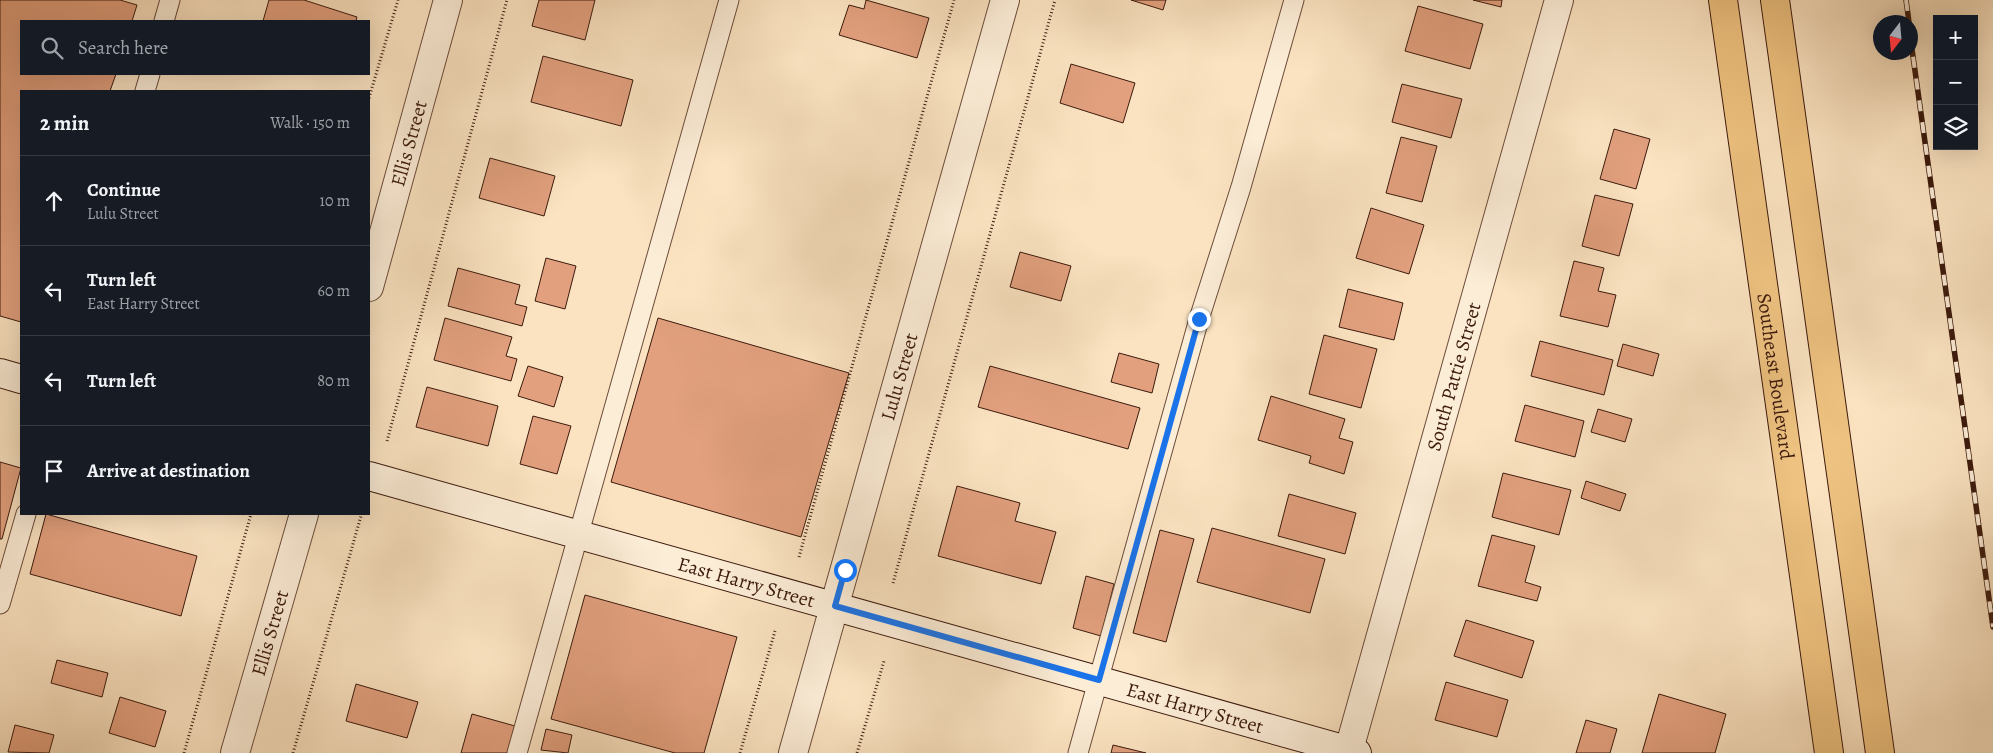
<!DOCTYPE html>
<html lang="en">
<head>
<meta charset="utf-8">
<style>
	body { margin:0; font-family:Alegreya,serif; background:#20242c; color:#f1f3f6 }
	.controls { position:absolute; right:15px; top:15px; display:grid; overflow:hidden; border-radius:0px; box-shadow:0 5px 20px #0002 }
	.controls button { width:45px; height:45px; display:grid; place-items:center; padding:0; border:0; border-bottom:1px solid #363941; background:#171b24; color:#f1f3f6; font:25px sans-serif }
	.compass { position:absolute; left:1873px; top:15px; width:45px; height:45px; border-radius:50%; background:#171b24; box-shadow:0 5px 20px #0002; rotate:196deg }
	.stop { position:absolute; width:15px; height:15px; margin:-11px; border:4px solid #1a73e8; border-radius:50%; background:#fff }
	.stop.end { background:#1a73e8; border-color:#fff; box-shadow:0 1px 5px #0008 }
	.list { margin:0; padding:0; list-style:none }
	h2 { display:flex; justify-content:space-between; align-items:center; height:65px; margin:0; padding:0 20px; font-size:21px }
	h2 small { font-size:16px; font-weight:400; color:#9ea1a6 }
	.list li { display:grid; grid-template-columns:32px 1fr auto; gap:15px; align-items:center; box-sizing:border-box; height:90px; padding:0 20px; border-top:1px solid #363941 }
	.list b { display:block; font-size:19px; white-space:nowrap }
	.list p { margin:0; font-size:16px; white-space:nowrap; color:#9ea1a6 }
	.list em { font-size:16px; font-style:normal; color:#9ea1a6 }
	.icon { flex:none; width:28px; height:28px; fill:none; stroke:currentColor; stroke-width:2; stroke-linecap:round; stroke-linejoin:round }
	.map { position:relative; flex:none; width:1993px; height:753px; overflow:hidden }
	.search { position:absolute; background:#171b24; box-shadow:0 5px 20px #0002; left:20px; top:20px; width:350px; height:55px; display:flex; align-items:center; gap:12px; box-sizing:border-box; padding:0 18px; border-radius:0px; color:#9ea1a6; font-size:19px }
	.panel { position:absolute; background:#171b24; box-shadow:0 5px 20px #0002; left:20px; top:90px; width:350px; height:425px; border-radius:0px }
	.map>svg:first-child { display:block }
	.building { fill:#e2a07e; stroke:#3c1a0d }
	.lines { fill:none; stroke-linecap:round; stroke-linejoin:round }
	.service-casing { stroke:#6c4c3a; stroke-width:21 }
	.minor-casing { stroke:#6c4c3a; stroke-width:30 }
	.secondary-casing { stroke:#3c1a0d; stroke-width:30 }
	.primary-casing { stroke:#3c1a0d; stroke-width:30 }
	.path { stroke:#3c1a0d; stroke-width:3; stroke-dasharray:1 2.5; stroke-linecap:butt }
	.service { stroke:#fcedd7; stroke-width:19 }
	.minor { stroke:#fcedd7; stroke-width:28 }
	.secondary { stroke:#fcedd7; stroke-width:28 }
	.primary { stroke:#eec280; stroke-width:28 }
	.rail-casing { stroke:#3c1a0d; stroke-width:5.5 }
	.rail { stroke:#fcedd7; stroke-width:4; stroke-dasharray:11; stroke-linecap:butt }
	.route { stroke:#1a73e8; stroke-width:6 }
	.labels { text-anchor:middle; stroke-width:5; stroke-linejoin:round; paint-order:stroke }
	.street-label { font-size:20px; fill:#3c1a0d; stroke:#fcedd7 }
</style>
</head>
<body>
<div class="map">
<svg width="1993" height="753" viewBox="0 0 1993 753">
	<rect width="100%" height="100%" fill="#fbe3c1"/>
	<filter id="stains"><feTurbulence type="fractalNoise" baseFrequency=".004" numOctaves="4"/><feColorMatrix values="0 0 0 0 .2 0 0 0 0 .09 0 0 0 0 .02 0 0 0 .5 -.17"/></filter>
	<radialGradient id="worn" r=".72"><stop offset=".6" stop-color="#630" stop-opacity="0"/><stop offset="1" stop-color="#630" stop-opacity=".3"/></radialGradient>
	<!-- building -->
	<path class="building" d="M0,0H120L137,5L132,21H21V74H116L110,91H21V322L0,316Z
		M269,0H304L357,17L356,21H263Z
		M539,0H595L585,40L532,26Z
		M866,0L929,18L917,58L839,35L849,5L864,9Z
		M1131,0H1166L1163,10Z
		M1473,0H1502L1501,7Z
		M1418,6L1483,24L1470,69L1405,51Z
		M543,56L633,80L621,126L531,102Z
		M1071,64L1135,83L1123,123L1060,103Z
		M1402,84L1462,99L1451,138L1392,122Z
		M1614,129L1650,139L1636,189L1600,179Z
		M1401,137L1437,146L1422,202L1386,193Z
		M490,158L555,176L544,216L479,198Z
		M1595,195L1633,204L1619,256L1582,246Z
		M1371,208L1424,225L1409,274L1356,258Z
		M1020,252L1071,266L1061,301L1010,287Z
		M546,258L576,266L565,309L535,301Z
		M1574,261L1604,268L1598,291L1616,295L1608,327L1560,316Z
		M458,268L520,285L515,304L527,307L522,326L448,306Z
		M1348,289L1403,303L1394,340L1339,327Z
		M445,318L512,337L506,356L517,359L511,381L434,360Z
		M658,318L849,373L801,537L611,482Z
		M1324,335L1377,349L1361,408L1309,394Z
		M1540,341L1613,360L1604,395L1531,376Z
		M1623,344L1659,354L1653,376L1617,366Z
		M1119,353L1159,364L1152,393L1111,382Z
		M528,366L563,377L554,407L518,396Z
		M990,366L1140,408L1128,449L978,407Z
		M427,387L498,406L488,446L416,427Z
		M1271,396L1345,419L1339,438L1353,442L1344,474L1309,463L1311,456L1258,440Z
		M1525,405L1584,421L1575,457L1515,441Z
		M1598,409L1632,419L1625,442L1591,432Z
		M533,416L571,426L557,474L520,464Z
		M0,462L21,468L2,539H0Z
		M1503,473L1571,490L1559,535L1492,517Z
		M1586,481L1626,494L1620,511L1581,498Z
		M957,486L1020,503L1015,521L1056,532L1041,584L938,556Z
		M1289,494L1356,513L1345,554L1278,536Z
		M46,514L197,556L181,616L30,574Z
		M1212,528L1325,559L1310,613L1197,582Z
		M1160,530L1194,539L1166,642L1133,633Z
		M1492,535L1535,546L1525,582L1541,587L1537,601L1478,586Z
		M1086,576L1114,584L1101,636L1073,628Z
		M585,595L737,637L704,753H675L551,719Z
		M1466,620L1534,641L1522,678L1454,656Z
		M57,660L108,673L102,697L51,683Z
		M1446,682L1508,700L1497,737L1435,720Z
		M356,684L418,702L407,738L346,721Z
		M1659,694L1726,714L1715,753H1642Z
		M120,697L166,711L155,747L109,733Z
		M472,714L515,726L507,753H461Z
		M1586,720L1617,729L1610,753H1576Z
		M15,725L54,735L49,753L8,752Z
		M546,729L572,735L568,753L541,750Z
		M1113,745L1146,753H1111Z"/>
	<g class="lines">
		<!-- service casing -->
		<g class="service-casing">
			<path id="service" d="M164,21L170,0
				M145,91L150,74
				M0,604L26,514
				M517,753L729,0
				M1078,753L1199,319L1241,187L1294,0"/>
		</g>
		<!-- minor casing -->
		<g class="minor-casing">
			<g id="minor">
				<path id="s1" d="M369,287L448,0"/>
				<path id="s2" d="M235,753L304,514"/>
				<path id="s3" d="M793,753L1005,0"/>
				<path id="s4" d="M1348,753L1559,0"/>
			</g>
		</g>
		<!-- secondary casing -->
		<g class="secondary-casing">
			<g id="secondary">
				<path d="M0,373L21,379"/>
				<path id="s5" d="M369,476L1357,753"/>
			</g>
		</g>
		<!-- primary casing -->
		<g class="primary-casing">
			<g id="primary">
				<path id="s6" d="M1723,0L1829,753"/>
				<path d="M1775,0L1880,753"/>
			</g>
		</g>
		<!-- path -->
		<path class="path" d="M369,98L398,0
			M387,441L507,0
			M799,557L954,0
			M893,583L1055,0
			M184,753L251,514
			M293,753L361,516
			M740,753L775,631
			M857,753L884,661"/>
		<!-- service -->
		<use href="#service" class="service"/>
		<!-- minor -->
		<use href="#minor" class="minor"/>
		<!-- secondary -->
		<use href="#secondary" class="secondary"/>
		<!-- primary -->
		<use href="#primary" class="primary"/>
		<!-- rail casing -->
		<g class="rail-casing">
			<path id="rail" d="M1906,0L1909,22
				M1910,35L1993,627"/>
		</g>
		<!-- rail -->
		<use href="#rail" class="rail"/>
	</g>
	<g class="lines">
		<!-- route -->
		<path class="route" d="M845,570L835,606L1099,680L1199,319"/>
	</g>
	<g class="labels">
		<!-- street labels -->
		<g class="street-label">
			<text dy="7" stroke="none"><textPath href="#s1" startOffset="149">Ellis Street</textPath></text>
			<text dy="7" stroke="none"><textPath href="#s4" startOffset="391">South Pattie Street</textPath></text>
			<text dy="7" stroke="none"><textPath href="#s6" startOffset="380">Southeast Boulevard</textPath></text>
			<text dy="7" stroke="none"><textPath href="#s3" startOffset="391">Lulu Street</textPath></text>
			<text dy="7" stroke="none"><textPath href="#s5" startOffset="392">East Harry Street</textPath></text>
			<text dy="7" stroke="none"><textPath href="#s2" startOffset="125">Ellis Street</textPath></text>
			<text dy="7" stroke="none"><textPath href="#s5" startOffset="858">East Harry Street</textPath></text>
		</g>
	</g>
	<rect width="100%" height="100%" filter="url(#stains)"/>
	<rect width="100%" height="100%" fill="url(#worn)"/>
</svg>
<div class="controls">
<button>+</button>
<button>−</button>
<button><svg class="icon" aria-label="layers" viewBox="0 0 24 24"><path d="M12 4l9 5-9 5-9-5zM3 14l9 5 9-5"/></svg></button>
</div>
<svg class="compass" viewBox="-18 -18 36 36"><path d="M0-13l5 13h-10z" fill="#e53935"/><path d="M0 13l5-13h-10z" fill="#9ea1a6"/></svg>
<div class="stop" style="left:845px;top:570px"></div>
<div class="stop end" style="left:1199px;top:319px"></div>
<div class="search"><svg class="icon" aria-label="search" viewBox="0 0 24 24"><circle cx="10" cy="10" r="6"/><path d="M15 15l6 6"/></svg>Search here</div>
<section class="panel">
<h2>2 min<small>Walk · 150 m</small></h2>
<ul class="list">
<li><svg class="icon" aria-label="ahead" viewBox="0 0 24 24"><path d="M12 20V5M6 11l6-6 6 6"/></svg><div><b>Continue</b><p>Lulu Street</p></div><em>10 m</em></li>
<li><svg class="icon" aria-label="left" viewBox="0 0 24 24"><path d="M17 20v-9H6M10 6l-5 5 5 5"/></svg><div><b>Turn left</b><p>East Harry Street</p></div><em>60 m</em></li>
<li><svg class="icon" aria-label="left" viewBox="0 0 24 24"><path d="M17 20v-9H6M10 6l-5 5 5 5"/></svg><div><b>Turn left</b></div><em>80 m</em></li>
<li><svg class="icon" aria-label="arrive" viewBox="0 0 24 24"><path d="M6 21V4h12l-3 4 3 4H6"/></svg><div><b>Arrive at destination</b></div></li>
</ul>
</section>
</div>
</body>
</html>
